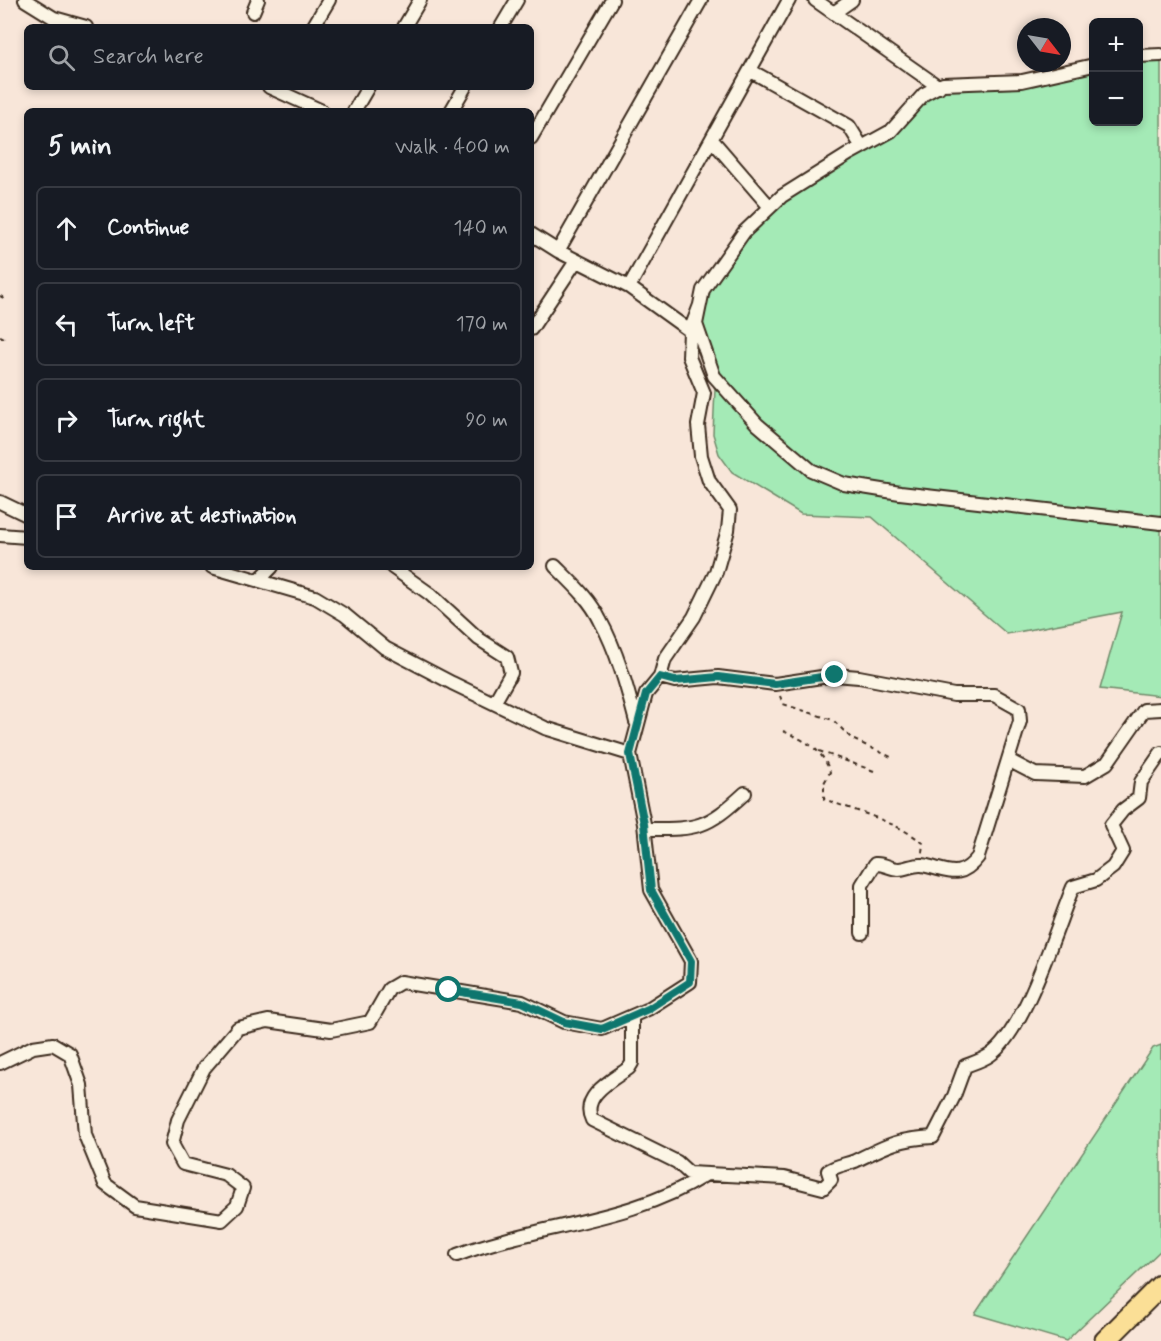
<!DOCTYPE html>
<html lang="en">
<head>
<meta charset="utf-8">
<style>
	body { margin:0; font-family:Mynerve,sans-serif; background:#242831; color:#f1f3f6 }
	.controls { position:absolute; right:18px; top:18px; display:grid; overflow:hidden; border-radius:9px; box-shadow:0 3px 9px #0003 }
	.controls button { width:54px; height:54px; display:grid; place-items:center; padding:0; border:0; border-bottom:2px solid #363941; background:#171b24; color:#f1f3f6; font:30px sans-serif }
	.compass { position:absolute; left:1017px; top:18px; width:54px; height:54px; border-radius:50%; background:#171b24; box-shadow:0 3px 9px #0003; rotate:121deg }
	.stop { position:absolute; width:18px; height:18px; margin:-14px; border:4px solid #0f766e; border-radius:50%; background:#fff }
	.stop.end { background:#0f766e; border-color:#fff; box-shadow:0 2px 6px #0008 }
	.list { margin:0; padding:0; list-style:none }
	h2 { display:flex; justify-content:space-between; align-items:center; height:78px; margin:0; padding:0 24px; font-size:26px }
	h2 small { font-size:20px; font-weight:400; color:#9ea1a6 }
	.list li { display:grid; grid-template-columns:39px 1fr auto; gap:18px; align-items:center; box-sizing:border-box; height:84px; margin:0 12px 12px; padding:0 12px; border:2px solid #363941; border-radius:9px }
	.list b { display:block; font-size:22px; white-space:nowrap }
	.list em { font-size:20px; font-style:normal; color:#9ea1a6 }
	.icon { flex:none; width:33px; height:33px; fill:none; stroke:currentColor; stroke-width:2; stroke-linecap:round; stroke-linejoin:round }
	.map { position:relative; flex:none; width:1161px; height:1341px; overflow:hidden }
	.search { position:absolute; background:#171b24; box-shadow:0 3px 9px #0003; left:24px; top:24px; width:510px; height:66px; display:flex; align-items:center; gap:15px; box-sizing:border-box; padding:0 21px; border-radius:9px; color:#9ea1a6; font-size:22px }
	.panel { position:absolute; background:#171b24; box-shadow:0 3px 9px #0003; left:24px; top:108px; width:510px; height:462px; border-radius:9px }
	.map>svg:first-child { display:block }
	.green { fill:#a4eab6; stroke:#708a6a; stroke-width:1.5 }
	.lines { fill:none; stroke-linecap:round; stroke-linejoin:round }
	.minor-casing { stroke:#3b2a1e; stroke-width:16 }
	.trunk-casing { stroke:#3b2a1e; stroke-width:24 }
	.path { stroke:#3b2a1e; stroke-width:2; stroke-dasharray:4.5 4.5; stroke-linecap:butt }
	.minor { stroke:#fcf5e5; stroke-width:12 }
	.trunk { stroke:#fbdf96; stroke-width:20 }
	.route { stroke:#0f766e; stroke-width:8 }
</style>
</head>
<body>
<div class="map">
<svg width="1161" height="1341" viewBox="0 0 1161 1341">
	<rect width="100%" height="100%" fill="#f8e6d9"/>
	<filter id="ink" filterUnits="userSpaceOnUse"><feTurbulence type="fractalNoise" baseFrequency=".0167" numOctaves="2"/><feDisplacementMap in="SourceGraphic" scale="12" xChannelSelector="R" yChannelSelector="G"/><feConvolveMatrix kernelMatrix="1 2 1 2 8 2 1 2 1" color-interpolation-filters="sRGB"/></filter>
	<g filter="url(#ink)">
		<!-- green -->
		<path class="green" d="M1139,56H1161V696L1100,689L1122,612L1007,634L872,517L801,514L732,472L719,454L713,434L715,389L702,357L696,324L703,290L744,232L782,196L891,131L943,84L1022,81L1093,65L1094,122H1138Z
			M1161,1045V1250L1066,1341L975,1314L1153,1048Z"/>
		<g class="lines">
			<!-- minor casing -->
			<g class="minor-casing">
				<path id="minor" d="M25,0L54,18L86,27
					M815,0L939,87
					M253,12L258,0
					M835,12L852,0
					M313,27L329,0
					M404,27L420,0
					M501,27L517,0
					M1138,56L1161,55
					M1094,65L1022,81L943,84L924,94L891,131L849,154L782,196L744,232L703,290L696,324L714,376L757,424L811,470L844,484L900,493L1161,523
					M751,71L849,126L862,147
					M269,87L322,111
					M354,111L368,87
					M451,111L465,87
					M531,138L612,0
					M713,141L770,207
					M531,234L558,251L629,287L690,331
					M558,251L701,0
					M629,287L789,0
					M531,329L576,261
					M0,502L27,515
					M0,535L27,537
					M555,566C571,582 590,599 600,620C617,651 627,687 636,722
					M212,567L315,597L345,615L385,648L452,683L545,728L630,754
					M392,567L430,594L479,639L507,657L511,673L494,703
					M259,580L272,567
					M660,677L675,681L718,677L775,684L835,675L859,677L954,695H994L1019,709L1020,721L978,857C959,882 946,869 922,865C914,864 906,869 899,869C890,869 884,863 875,864L862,885V933
					M1008,760L1035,774L1085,776L1107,763L1144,710L1161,709
					M645,829C697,829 705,830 745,793
					M632,1016V1063L629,1068C612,1080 580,1096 592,1120L677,1162L689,1173L784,1178L823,1188L831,1180L828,1171C837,1165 845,1165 855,1161C886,1146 897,1139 933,1137L954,1096L965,1066C973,1063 983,1060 990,1055C1025,1031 1056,928 1073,887L1096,880L1113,867L1123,851L1111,825L1123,810L1139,798L1141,782L1161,753
					M0,1063L33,1047L53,1044L70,1054L81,1085L85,1135L105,1184L135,1206L222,1220L237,1206L243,1188L226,1175L183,1164L172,1144L178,1120L204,1068L238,1028L268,1021L331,1030L370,1022L389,989L401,982L522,1002L564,1022L602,1029L648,1009L690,982L691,961L651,890L644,824L630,754L646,694L660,677L665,659L694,617L716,572L728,530L730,510L709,481L701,456L698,425L704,393L689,357L690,331L700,305
					M457,1255C538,1224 630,1223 705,1175"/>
			</g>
			<!-- trunk casing -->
			<g class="trunk-casing">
				<path id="trunk" d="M1105,1341L1161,1285"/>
			</g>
			<!-- path -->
			<path class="path" d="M0,296L4,298
				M0,336L4,338
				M780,696L783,704L833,720L852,739L891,757
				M783,731C805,741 822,748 830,772L824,783V799C857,812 894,820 923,843L922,853
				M819,751L874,771"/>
			<!-- minor -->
			<use href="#minor" class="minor"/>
			<!-- trunk -->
			<use href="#trunk" class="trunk"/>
		</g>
	</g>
	<g class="lines" filter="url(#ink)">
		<!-- route -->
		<path class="route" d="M449,990L522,1002L564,1022L602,1029L648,1009L690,982L691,961L651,890L644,824L630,754L646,694L660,677L675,681L718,677L775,684L835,675"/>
	</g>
</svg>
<div class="controls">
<button>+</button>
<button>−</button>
</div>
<svg class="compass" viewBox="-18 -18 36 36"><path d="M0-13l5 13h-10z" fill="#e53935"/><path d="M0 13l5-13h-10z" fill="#9ea1a6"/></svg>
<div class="stop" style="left:449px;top:990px"></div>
<div class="stop end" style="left:835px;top:675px"></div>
<div class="search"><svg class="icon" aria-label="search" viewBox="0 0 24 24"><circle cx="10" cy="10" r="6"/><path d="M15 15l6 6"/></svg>Search here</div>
<section class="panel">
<h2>5 min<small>Walk · 400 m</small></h2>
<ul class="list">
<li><svg class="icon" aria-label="ahead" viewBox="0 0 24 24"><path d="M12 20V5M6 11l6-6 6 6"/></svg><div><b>Continue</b></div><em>140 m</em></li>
<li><svg class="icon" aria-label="left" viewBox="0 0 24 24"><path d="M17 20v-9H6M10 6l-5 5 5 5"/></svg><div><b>Turn left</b></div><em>170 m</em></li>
<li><svg class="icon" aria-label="right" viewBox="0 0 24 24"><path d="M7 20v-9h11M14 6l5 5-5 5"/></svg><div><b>Turn right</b></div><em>90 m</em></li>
<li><svg class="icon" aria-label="arrive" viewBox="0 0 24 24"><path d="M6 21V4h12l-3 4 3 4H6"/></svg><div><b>Arrive at destination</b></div></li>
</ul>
</section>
</div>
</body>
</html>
